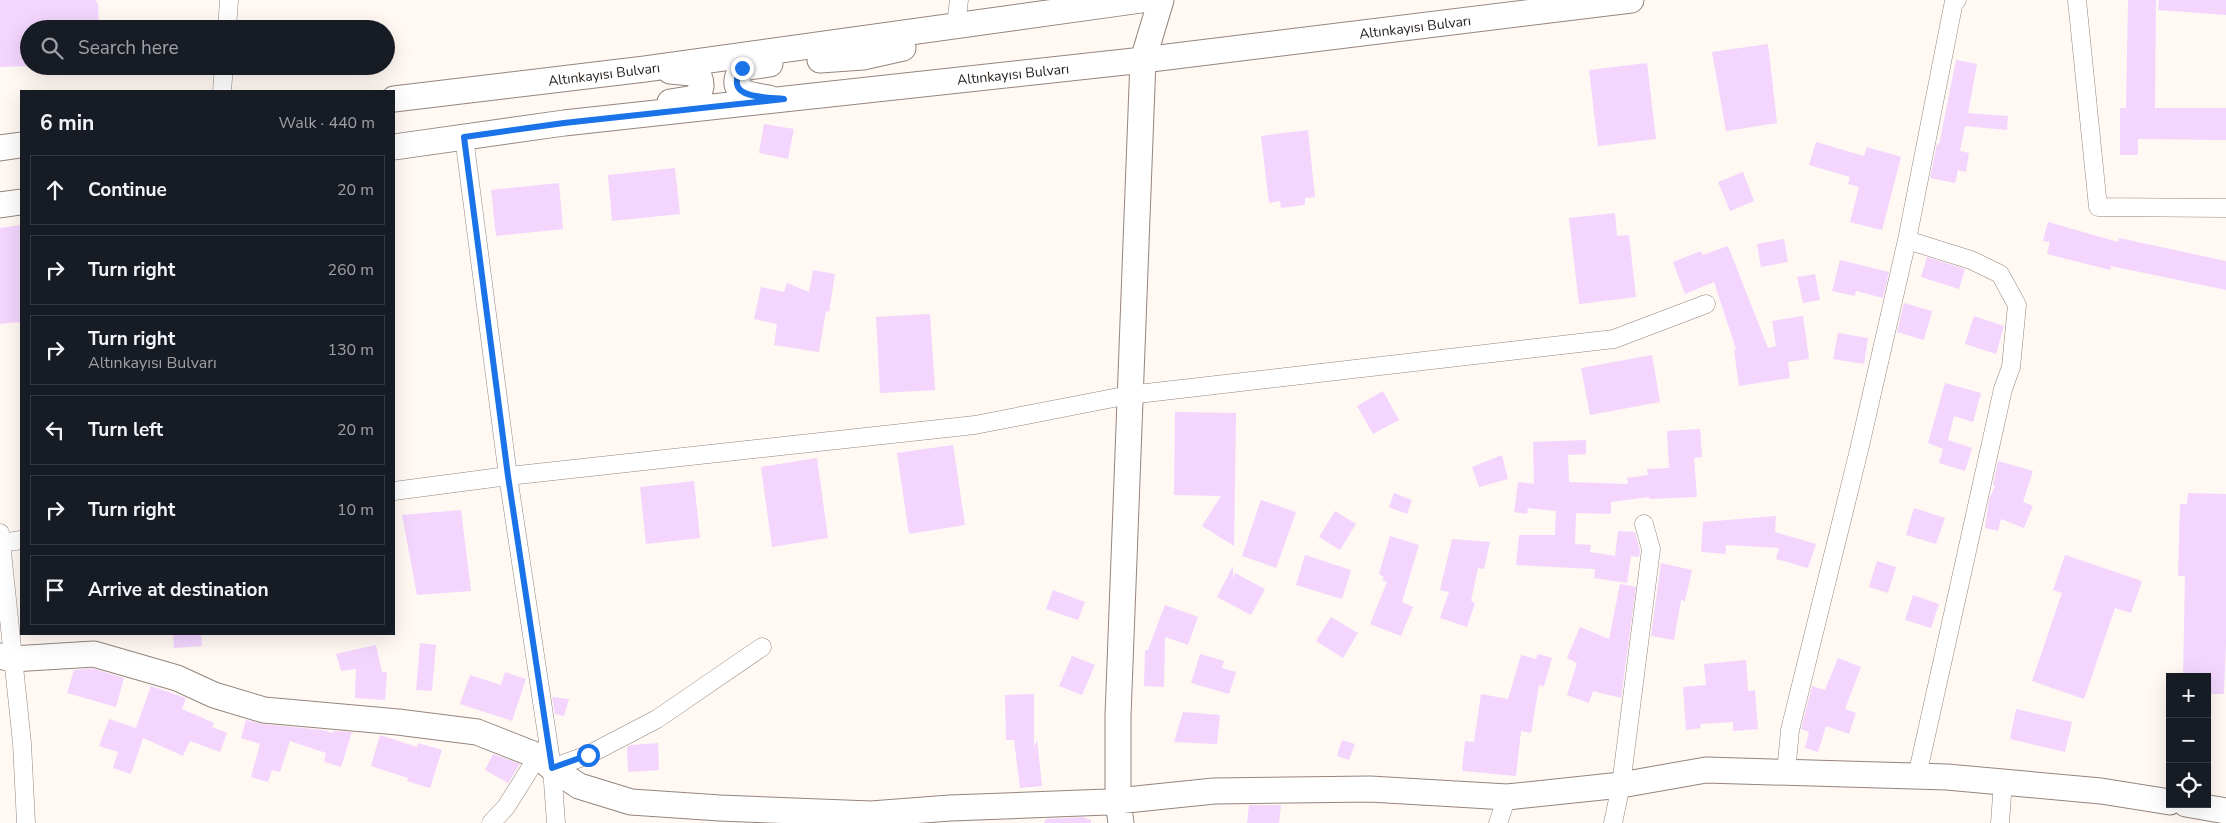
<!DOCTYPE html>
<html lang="en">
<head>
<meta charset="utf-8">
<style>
	body { margin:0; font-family:"Nunito Sans",sans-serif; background:#242831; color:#f1f3f6 }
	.controls { position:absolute; right:15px; bottom:15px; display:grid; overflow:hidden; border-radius:0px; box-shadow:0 5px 20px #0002 }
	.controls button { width:45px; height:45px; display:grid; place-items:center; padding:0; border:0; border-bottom:1px solid #363941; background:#171b24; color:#f1f3f6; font:25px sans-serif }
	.stop { position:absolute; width:15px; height:15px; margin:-11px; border:4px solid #1a73e8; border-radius:50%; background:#fff }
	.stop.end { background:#1a73e8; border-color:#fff; box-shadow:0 1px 5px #0008 }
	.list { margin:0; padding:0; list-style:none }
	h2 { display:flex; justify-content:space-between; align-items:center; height:65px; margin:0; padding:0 20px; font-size:21px }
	h2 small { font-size:16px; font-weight:400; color:#9ea1a6 }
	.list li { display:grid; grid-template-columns:32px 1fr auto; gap:15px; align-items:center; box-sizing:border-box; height:70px; margin:0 10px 10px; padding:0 10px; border:1px solid #363941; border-radius:0px }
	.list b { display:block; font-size:19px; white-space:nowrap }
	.list p { margin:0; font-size:16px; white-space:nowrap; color:#9ea1a6 }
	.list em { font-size:16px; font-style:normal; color:#9ea1a6 }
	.icon { flex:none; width:28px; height:28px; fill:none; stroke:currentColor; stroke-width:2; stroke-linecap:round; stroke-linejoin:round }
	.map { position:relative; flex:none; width:2226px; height:823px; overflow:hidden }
	.search { position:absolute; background:#171b24; box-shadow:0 5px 20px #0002; left:20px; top:20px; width:375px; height:55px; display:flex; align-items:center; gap:12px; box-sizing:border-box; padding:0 18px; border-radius:28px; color:#9ea1a6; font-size:19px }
	.panel { position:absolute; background:#171b24; box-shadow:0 5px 20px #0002; left:20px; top:90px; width:375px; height:545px; border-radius:0px }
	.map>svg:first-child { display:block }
	.building { fill:#f3d5fe }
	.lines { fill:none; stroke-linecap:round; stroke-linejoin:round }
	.street-casing { stroke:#95857b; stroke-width:19 }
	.secondary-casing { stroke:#95857b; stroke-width:27 }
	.street { stroke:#fff; stroke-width:18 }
	.secondary { stroke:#fff; stroke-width:25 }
	.route { stroke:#1a73e8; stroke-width:6 }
	.labels { text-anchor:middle; stroke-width:5; stroke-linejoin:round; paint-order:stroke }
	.street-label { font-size:14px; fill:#231d19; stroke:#fff }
</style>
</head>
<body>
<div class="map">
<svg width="2226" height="823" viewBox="0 0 2226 823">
	<rect width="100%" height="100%" fill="#fff8f3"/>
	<!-- building -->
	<path class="building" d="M0,0H95L98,4L99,29H29V66L0,67Z
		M2128,0H2156L2155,108H2226V140L2138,139V155H2120V108H2126Z
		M2159,0H2226V15L2158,10Z
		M1768,44L1777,123L1726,131L1712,52Z
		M1956,60L1977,64L1968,113L2008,116L2007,130L1965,126L1960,151L1969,153L1966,172L1958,170L1955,183L1930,178L1937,144L1939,145Z
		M1647,63L1656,139L1598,146L1589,70Z
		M764,124L794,129L788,159L759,153Z
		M1308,130L1315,197L1305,198V205L1281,208L1280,201L1269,203L1261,136Z
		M1816,142L1864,156L1867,147L1901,157L1882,230L1850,222L1859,187L1848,184L1850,177L1809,165Z
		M675,168L680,214L612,221L608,175Z
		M1743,172L1754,201L1730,211L1718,182Z
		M559,183L563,229L496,236L491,190Z
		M1615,213L1617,236L1629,235L1636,297L1579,304L1569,218Z
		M2048,222L2118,242L2119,238L2226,261V290L2111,266L2110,270L2047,254L2050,242L2043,241Z
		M21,225V322L0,324V228Z
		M1784,239L1788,262L1761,267L1757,244Z
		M1728,246L1768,348L1776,346L1772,321L1803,316L1809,359L1788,362L1790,378L1739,386L1734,350L1736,349L1714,282L1685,294L1673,262L1701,251L1703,255Z
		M1927,257L1965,269L1959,289L1921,277Z
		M1840,260L1889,272L1883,298L1856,291L1855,296L1832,291Z
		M813,270L835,274L829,312L826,311L819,352L774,345L777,324L754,319L761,287L784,292L787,283L809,292Z
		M1815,274L1820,300L1803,303L1797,277Z
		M1904,303L1932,311L1924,340L1897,332Z
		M930,314L935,390L880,393L876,317Z
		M1974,316L2004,326L1996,354L1965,344Z
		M1838,333L1868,338L1864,364L1833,359Z
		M1652,355L1660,402L1590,415L1581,368Z
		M1945,383L1981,393L1973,422L1954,416L1948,440L1972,448L1965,471L1939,463L1943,449L1928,443Z
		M1383,391L1399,420L1373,434L1357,406Z
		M1175,412L1236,413L1234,546L1202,526L1221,496L1174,495Z
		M1700,429L1702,457L1694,458L1697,497L1649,499V497L1611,502V514L1576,513L1575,544L1591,545L1590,552L1615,556L1618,531L1635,532L1640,550L1639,557L1631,556L1627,583L1594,578L1595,569L1516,565L1519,535H1555L1556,511L1528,508L1527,514L1514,512L1518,482L1534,484L1533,442L1586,440V454L1568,455L1569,482L1628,484L1627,478L1648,475L1647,469L1669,468L1667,431Z
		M953,445L965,525L909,534L897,453Z
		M1502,455L1508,479L1479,487L1472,467Z
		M817,458L828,538L772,547L761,467Z
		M1998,461L2033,471L2023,502L2033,506L2024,528L2001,519L1998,531L1985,528L1989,499L1995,486L1993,485Z
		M694,481L700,538L646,544L640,487Z
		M1394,493L1412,500L1407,514L1389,507Z
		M2188,493L2226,494V639L2224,694H2207V677H2183L2185,576H2178L2180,504H2187Z
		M1261,500L1296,512L1276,568L1242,556Z
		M1914,508L1945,518L1936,544L1906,535Z
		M461,510L471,591L417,595L402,515Z
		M1335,511L1356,524L1340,550L1319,537Z
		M1776,516L1775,532L1816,544L1808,568L1776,559L1779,548L1726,545V554L1701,552L1703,522Z
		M1390,536L1419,545L1402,602L1413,607L1401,636L1370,624L1387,582L1382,580L1384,577L1379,574Z
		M1452,539L1490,542L1484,569L1478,568L1471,601L1475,603L1467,627L1440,618L1449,592L1440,590Z
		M1305,555L1351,570L1342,599L1296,585Z
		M2065,555L2142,581L2131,613L2115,608L2084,699L2032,681L2062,593L2053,590Z
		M1877,561L1896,567L1888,593L1869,587Z
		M1661,563L1692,570L1685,601L1681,600L1674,640L1651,636Z
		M1233,566V579L1235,573L1265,589L1251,615L1217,597Z
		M1620,584L1636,587L1621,698L1593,691L1589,703L1567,695L1577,663L1567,658L1580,627L1609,639Z
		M1053,590L1085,602L1078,620L1046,609Z
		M1913,595L1939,604L1931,628L1905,620Z
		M1165,605L1198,617L1188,645L1165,637L1164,687L1144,686L1145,650H1148Z
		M1331,617L1358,633L1343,658L1316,641Z
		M173,634H201L202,646L174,648Z
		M420,643L436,645L432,691L416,690Z
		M376,645L382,672H387L385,700L355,698L356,669L341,671L336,654Z
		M1200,654L1224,661L1222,668L1236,672L1229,694L1191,683Z
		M1538,654L1552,658L1544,686L1539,685L1531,733L1521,731L1516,776L1462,771L1465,741L1474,742L1481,694L1508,699L1521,655L1536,659Z
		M1072,656L1095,665L1082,695L1059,686Z
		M1838,658L1861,667L1845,709L1856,713L1849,734L1826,726L1818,752L1805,748L1809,732L1801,729L1812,686L1825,690Z
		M1746,660L1748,691L1755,690L1758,729L1733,731V722L1700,724L1701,728L1686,730L1683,687L1706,685L1704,664Z
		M92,668L124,678L116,707L67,693L74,670Z
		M505,672L526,679L512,721L460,704L470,675L501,685Z
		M151,686L186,698L182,709L214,723L212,727L227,733L220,752L190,741L183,756L143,738L131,774L113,768L118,752L99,746L109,719L136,728Z
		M1034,694V747L1037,740L1042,786L1020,788L1014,740H1006L1005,695Z
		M552,697L569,699L564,716L555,714Z
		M2016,709L2072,722L2065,752L2010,739Z
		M1183,712L1220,715L1217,744L1174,742Z
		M246,720L263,724L323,730L332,733L333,731L352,732L341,767L324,762L326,753L290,741L280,772L272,770L268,782L251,777L260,744L241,738Z
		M380,735L417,747L418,743L442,750L430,788L407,781L408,778L371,766Z
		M1342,740L1355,744L1349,760L1337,756Z
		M658,743L659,770L628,772L627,747L631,745Z
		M493,754L520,764L508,783L485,770Z
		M1249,805H1281L1279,823H1247Z
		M1083,817L1091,820V823H1044L1046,819Z"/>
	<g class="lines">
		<!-- street casing -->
		<g class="street-casing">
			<path id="street" d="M2077,0L2098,207L2226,208
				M956,26L959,0
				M227,29L229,0
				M222,91L224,66
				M464,137L508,476L552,768L556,823
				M1907,240L1971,260L2000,274L2017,305L2011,367L2003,389L1917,776
				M394,491L508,476L975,425L1129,395L1614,339L1706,304
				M0,533L22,743L26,823
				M2,543L21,540
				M552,768L588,755L657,719L762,647
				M1786,773L1790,730L1859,450L1907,240L1954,1L1957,0
				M491,823L506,807L538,756
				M1498,823L1507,797
				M1613,823L1621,785L1651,549L1644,524
				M2000,823L2003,782"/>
		</g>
		<!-- secondary casing -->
		<g class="secondary-casing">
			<path id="secondary" d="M820,60L863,57L903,48
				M670,71L692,73L699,76C703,86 701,90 695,98L670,102
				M769,98C750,95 726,93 742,68L770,64
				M394,99L645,69L1141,0
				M394,147L564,123L1143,60L1631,0
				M0,148L21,145
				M0,205L21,202
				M0,656L12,659L94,654L177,678L214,695L264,710L398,722L477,732L538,756L552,768L579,786L631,802L720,808L871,814L950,808L1107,802L1214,791L1370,789L1507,797L1621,785L1706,770L1947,777L2101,791L2170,802
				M2186,804L2226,811
				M1121,823L1118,801V716L1143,60L1161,0"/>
		</g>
		<!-- street -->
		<use href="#street" class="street"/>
		<!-- secondary -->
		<use href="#secondary" class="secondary"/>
	</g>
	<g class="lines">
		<!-- route -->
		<path class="route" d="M588,755L552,768L508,476L464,137L564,123L784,99C765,97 722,99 742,68"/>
	</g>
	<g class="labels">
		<!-- street labels -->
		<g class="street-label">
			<text transform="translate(1415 27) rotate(-7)" y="5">Altınkayısı Bulvarı</text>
			<text transform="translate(604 74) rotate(-7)" y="5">Altınkayısı Bulvarı</text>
			<text transform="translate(1013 74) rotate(-6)" y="5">Altınkayısı Bulvarı</text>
		</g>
	</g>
</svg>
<div class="controls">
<button>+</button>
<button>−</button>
<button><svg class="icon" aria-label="locate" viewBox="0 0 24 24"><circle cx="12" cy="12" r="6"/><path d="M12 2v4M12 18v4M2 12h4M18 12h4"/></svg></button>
</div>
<div class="stop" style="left:588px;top:755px"></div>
<div class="stop end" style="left:742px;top:68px"></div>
<div class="search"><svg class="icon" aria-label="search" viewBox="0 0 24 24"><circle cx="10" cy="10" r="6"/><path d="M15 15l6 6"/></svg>Search here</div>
<section class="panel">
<h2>6 min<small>Walk · 440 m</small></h2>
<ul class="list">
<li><svg class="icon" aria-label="ahead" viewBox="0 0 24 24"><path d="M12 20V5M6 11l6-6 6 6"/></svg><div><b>Continue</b></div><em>20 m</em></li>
<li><svg class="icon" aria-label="right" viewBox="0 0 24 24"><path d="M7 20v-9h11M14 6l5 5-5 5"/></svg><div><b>Turn right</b></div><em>260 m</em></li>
<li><svg class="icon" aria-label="right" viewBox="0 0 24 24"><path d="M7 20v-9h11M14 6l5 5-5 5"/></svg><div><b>Turn right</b><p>Altınkayısı Bulvarı</p></div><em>130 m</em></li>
<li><svg class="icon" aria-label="left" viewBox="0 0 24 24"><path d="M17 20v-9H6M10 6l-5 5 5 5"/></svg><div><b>Turn left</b></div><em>20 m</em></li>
<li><svg class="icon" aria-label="right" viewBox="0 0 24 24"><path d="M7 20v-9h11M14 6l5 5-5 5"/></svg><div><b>Turn right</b></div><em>10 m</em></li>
<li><svg class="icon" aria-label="arrive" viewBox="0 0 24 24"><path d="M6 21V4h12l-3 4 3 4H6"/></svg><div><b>Arrive at destination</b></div></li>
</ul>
</section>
</div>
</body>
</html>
